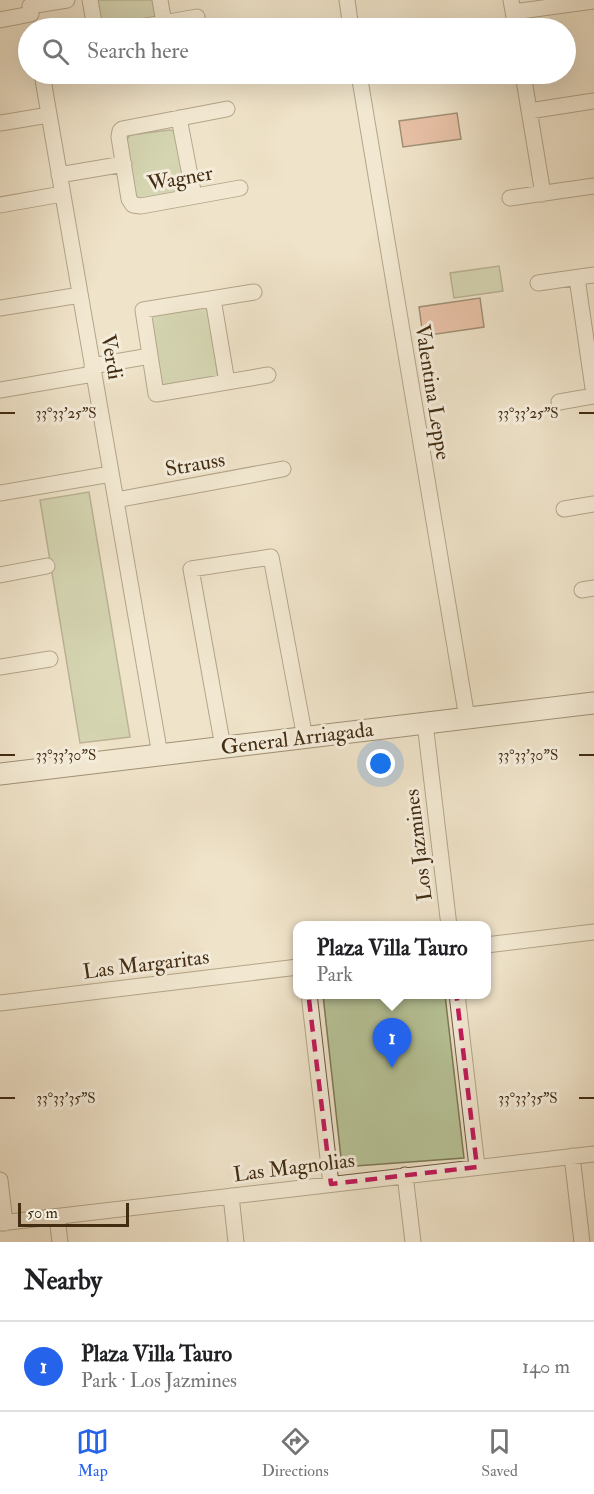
<!DOCTYPE html>
<html lang="en">
<head>
<meta charset="utf-8">
<style>
	body { margin:0; font-family:"IM FELL Double Pica",serif; background:#f6f6f6; color:#202124 }
	.scale { position:absolute; left:18px; bottom:15px; width:111px; box-sizing:border-box; padding-left:6px; border:3px solid #422c12; border-top:0; font-size:16px; line-height:21px; white-space:nowrap; color:#422c12; -webkit-text-stroke:4px #f5eddc; paint-order:stroke }
	.you { position:absolute; left:381px; top:764px; width:21px; height:21px; margin:-15px; border:4px solid #fff; border-radius:50%; background:#1a73e8; box-shadow:0 0 0 9px #1a73e833 }
	.badge { display:grid; place-items:center; width:39px; height:39px; border-radius:50%; background:#2563eb; color:#fff; font-size:20px; font-weight:700 }
	.pin { position:absolute; translate:-50% -50px; filter:drop-shadow(0 2px 3px #0008) }
	.pin::after { content:''; position:absolute; top:32px; width:21px; height:18px; background:inherit; clip-path:polygon(0 0,100% 0,50% 100%) }
	.popup { position:absolute; left:293px; top:921px; width:198px; height:78px; box-sizing:border-box; display:grid; place-content:center; border-radius:12px; background:#fff; filter:drop-shadow(0 2px 4px #0005); font-size:20px; white-space:nowrap; color:#757577 }
	.popup b { font-size:22px; color:#202124 }
	.popup::after { content:''; position:absolute; left:50%; top:100%; margin-left:-12px; border:12px solid transparent; border-top-color:#fff }
	.list { margin:0; padding:0; list-style:none }
	h2 { display:flex; justify-content:space-between; align-items:center; height:78px; margin:0; padding:0 24px; font-size:26px }
	h2 small { font-size:20px; font-weight:400; color:#757577 }
	.list li { display:grid; grid-template-columns:39px 1fr auto; gap:18px; align-items:center; box-sizing:border-box; height:90px; padding:0 24px; border-top:2px solid #e0e0e0 }
	.list b { display:block; font-size:22px; white-space:nowrap }
	.list p { margin:0; font-size:20px; white-space:nowrap; color:#757577 }
	.list em { font-size:20px; font-style:normal; color:#757577 }
	.icon { flex:none; width:33px; height:33px; fill:none; stroke:currentColor; stroke-width:2; stroke-linecap:round; stroke-linejoin:round }
	.map { position:relative; flex:none; width:594px; height:1242px; overflow:hidden }
	.search { position:absolute; background:#fff; box-shadow:0 6px 24px #0002; left:18px; right:18px; top:18px; height:66px; display:flex; align-items:center; gap:15px; box-sizing:border-box; padding:0 21px; border-radius:33px; color:#757577; font-size:22px }
	.sheet { height:168px; background:#fff }
	nav { display:flex; justify-content:space-around; align-items:center; box-sizing:border-box; height:84px; border-top:2px solid #e0e0e0; background:#fff; font-size:16px; color:#757577 }
	nav a { display:grid; justify-items:center; gap:3px }
	nav .on { color:#2563eb }
	.map>svg:first-child { display:block }
	.green { fill:#b7c498; stroke:#7c7855; stroke-width:1.5 }
	.building { fill:#e29980; stroke:#422c12; stroke-width:1.5 }
	.lines { fill:none; stroke-linecap:round; stroke-linejoin:round }
	.street-casing { stroke:#6d5a40; stroke-width:17 }
	.secondary-casing { stroke:#422c12; stroke-width:23 }
	.street { stroke:#f5eddc; stroke-width:15 }
	.secondary { stroke:#f5eddc; stroke-width:21 }
	.marked { fill:none; stroke:#c2185b; stroke-width:4.5; stroke-dasharray:12 8; stroke-linejoin:round }
	.ticks { fill:none; stroke:#422c12; stroke-width:2 }
	.labels { text-anchor:middle; stroke-width:6; stroke-linejoin:round; paint-order:stroke }
	.street-label { font-size:21px; fill:#422c12; stroke:#f5eddc }
	.ticks-label { font-size:15px; text-anchor:middle; fill:#422c12; stroke:#f5eddc; stroke-width:6; stroke-linejoin:round; paint-order:stroke }
</style>
</head>
<body>
<div class="map">
<svg width="594" height="1242" viewBox="0 0 594 1242">
	<rect width="100%" height="100%" fill="#efe3c9"/>
	<filter id="stains"><feTurbulence type="fractalNoise" baseFrequency=".00333" numOctaves="4"/><feColorMatrix values="0 0 0 0 .2 0 0 0 0 .09 0 0 0 0 .02 0 0 0 .5 -.17"/></filter>
	<radialGradient id="worn" r=".72"><stop offset=".6" stop-color="#630" stop-opacity="0"/><stop offset="1" stop-color="#630" stop-opacity=".3"/></radialGradient>
	<!-- green -->
	<path class="green" d="M96,0H155L158,19L101,28Z
		M170,130L174,131L186,187L185,191L140,201L134,197L125,142L130,135Z
		M499,266L503,291L454,298L450,273Z
		M208,306L218,378L161,386L151,315Z
		M89,492L130,737L80,743L40,500Z
		M323,995H445L464,1158L342,1167Z"/>
	<!-- building -->
	<path class="building" d="M457,113L461,139L403,147L399,121Z
		M480,298L484,327L423,336L419,307Z"/>
	<g class="lines">
		<!-- street casing -->
		<g class="street-casing">
			<path id="street" d="M90,0L95,28
				M160,0L164,23
				M347,0L351,28
				M511,0L516,28
				M30,6L67,0
				M513,12L594,1
				M0,20L31,14
				M134,28L197,17
				M42,74L160,755
				M359,74L467,718
				M523,74L543,194
				M227,109L122,129L120,131L119,137L129,199L133,205L141,206L240,188
				M529,111L594,101
				M179,118L194,196
				M0,123L49,115
				M59,175L124,164
				M510,198L594,186
				M0,205L62,194
				M577,278L594,395
				M538,283L594,275
				M254,292L143,310L156,394L268,375
				M213,299L227,382
				M0,308L80,295
				M92,366L150,356
				M0,390L93,374
				M559,402L594,396
				M0,493L111,474
				M116,500L283,469
				M564,509L594,504
				M0,575L47,566
				M582,590L594,588
				M0,667L50,659
				M425,723L449,926
				M223,747L191,569L271,557L305,738
				M486,945L594,932
				M309,994L331,1184
				M457,994L477,1167
				M0,1003L298,967
				M572,1156L582,1242
				M405,1175L413,1242
				M0,1180L5,1223
				M231,1196L236,1242
				M57,1217L60,1242
				M0,1223L594,1154"/>
		</g>
		<!-- secondary casing -->
		<g class="secondary-casing">
			<path id="secondary" d="M0,774L594,703"/>
		</g>
		<!-- street -->
		<use href="#street" class="street"/>
		<!-- secondary -->
		<use href="#secondary" class="secondary"/>
	</g>
	<!-- marked area -->
	<path d="M0 0H594V1242H0ZM451,949L477,1167L331,1184L305,966Z" fill="#efe3c9" fill-opacity=".55" fill-rule="evenodd"/>
	<path class="marked" d="M451,949L477,1167L331,1184L305,966Z"/>
	<!-- ticks -->
	<path class="ticks" d="M0,413H15M579,413H594M0,755H15M579,755H594M0,1098H15M579,1098H594"/>
	<g class="labels">
		<!-- street labels -->
		<g class="street-label">
			<text transform="translate(180 178) rotate(-10)" y="7">Wagner</text>
			<text transform="translate(112 357) rotate(80)" y="7">Verdi</text>
			<text transform="translate(433 392) rotate(81)" y="7">Valentina Leppe</text>
			<text transform="translate(195 464) rotate(-10)" y="7">Strauss</text>
			<text transform="translate(297 738) rotate(-7)" y="7">General Arriagada</text>
			<text transform="translate(418 845) rotate(-97)" y="7">Los Jazmines</text>
			<text transform="translate(146 964) rotate(-7)" y="7">Las Margaritas</text>
			<text transform="translate(294 1167) rotate(-7)" y="7">Las Magnolias</text>
		</g>
	</g>
	<g class="ticks-label">
		<text x="66" y="418">33°33'25"S</text>
		<text x="528" y="418">33°33'25"S</text>
		<text x="66" y="760">33°33'30"S</text>
		<text x="528" y="760">33°33'30"S</text>
		<text x="66" y="1103">33°33'35"S</text>
		<text x="528" y="1103">33°33'35"S</text>
	</g>
	<rect width="100%" height="100%" filter="url(#stains)"/>
	<rect width="100%" height="100%" fill="url(#worn)"/>
</svg>
<div class="scale">50 m</div>
<div class="you"></div>
<div class="pin badge" style="left:392px;top:1068px">1</div>
<div class="popup"><b>Plaza Villa Tauro</b>Park</div>
<div class="search"><svg class="icon" aria-label="search" viewBox="0 0 24 24"><circle cx="10" cy="10" r="6"/><path d="M15 15l6 6"/></svg>Search here</div>
</div>
<section class="sheet">
<h2>Nearby<small></small></h2>
<ul class="list">
<li><span class="badge">1</span><div><b>Plaza Villa Tauro</b><p>Park · Los Jazmines</p></div><em>140 m</em></li>
</ul>
</section>
<nav>
<a class="on"><svg class="icon" aria-label="map" viewBox="0 0 24 24"><path d="M3 6l6-2 6 2 6-2v14l-6 2-6-2-6 2zM9 4v14M15 6v14"/></svg>Map</a>
<a><svg class="icon" aria-label="directions" viewBox="0 0 24 24"><path d="M12 3l9 9-9 9-9-9zM9 14v-3h6M13 9l2 2-2 2"/></svg>Directions</a>
<a><svg class="icon" aria-label="saved" viewBox="0 0 24 24"><path d="M7 4h10v16l-5-4-5 4z"/></svg>Saved</a>
</nav>
</body>
</html>
